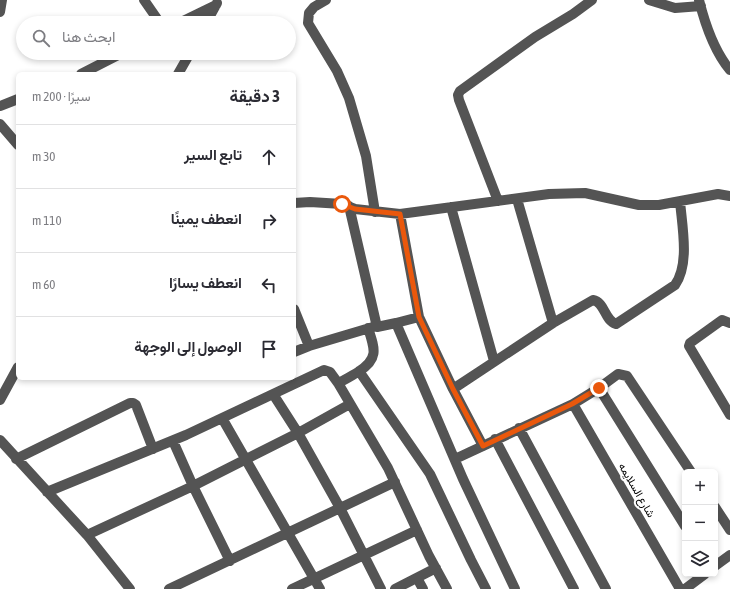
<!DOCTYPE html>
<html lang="ar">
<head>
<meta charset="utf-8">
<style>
	body { margin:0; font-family:"Asap Condensed",Vazirmatn,sans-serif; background:#f2f2f3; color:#2b2b33; direction:rtl }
	.controls { position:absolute; right:12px; bottom:12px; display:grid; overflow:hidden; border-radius:6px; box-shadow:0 2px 6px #0003 }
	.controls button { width:36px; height:36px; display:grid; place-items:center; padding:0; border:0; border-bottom:1px solid #e1e1e2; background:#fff; color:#2b2b33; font:20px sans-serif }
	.stop { position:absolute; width:12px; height:12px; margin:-9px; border:3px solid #ea580c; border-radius:50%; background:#fff }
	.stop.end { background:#ea580c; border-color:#fff; box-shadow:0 1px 4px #0008 }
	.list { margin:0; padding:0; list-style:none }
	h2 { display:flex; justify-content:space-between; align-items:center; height:52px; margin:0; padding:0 16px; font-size:17px }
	h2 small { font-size:13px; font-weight:400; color:#7c7c81 }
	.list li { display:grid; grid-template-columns:26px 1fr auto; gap:12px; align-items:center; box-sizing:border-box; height:64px; padding:0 16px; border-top:1px solid #e1e1e2 }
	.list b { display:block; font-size:15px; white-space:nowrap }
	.list em { font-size:13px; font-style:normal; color:#7c7c81 }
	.icon { flex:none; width:22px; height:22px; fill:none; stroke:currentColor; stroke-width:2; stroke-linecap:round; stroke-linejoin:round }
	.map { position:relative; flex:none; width:730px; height:589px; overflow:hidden; direction:ltr }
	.search { position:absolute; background:#fff; box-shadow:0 2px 6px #0003; left:16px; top:16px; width:280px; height:44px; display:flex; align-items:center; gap:10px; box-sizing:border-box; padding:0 14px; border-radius:22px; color:#7c7c81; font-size:15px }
	.panel { position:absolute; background:#fff; box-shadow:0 2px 6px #0003; left:16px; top:72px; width:280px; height:308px; border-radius:6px; direction:rtl }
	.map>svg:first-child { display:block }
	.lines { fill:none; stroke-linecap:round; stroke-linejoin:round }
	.minor { stroke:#545454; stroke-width:10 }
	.route { stroke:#ea580c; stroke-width:5 }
	.labels { text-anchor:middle; stroke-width:4; stroke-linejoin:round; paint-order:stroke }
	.street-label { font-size:11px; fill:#000; stroke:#fff }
</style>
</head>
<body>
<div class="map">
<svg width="730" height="589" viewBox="0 0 730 589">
	<rect width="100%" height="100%" fill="#fff"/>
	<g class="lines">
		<!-- minor -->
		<path class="minor" d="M144,0L160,23
			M326,0L314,7L309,13L308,23L337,71L349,98L366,156L375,212
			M649,0L675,8L701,6
			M699,0C705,24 714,51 730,70
			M0,12L2,0
			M179,23L216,5
			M206,23L217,3
			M81,74L122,53
			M178,74L190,53
			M0,106L18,99
			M0,124L18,145
			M498,201L459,100L458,95L460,91L535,37L573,14L592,0
			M294,203L310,202L342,204L355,209L400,214L549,194L585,193L639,205H659L718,194L730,196
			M349,206L377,327L396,323L463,479L515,589
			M451,207L494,361
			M400,214L419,317
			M294,309L309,346
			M396,323L419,317L453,389L483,446
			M553,323L593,300C605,302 604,320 616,324L675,285C690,264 682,226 680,201
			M730,323L722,320L690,343L689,346L730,415
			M368,328C375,349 379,359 358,372C351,376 345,380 338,383L388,468L429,556L447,589
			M294,352L309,346L373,327
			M359,371L430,474L471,560L486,589
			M599,388L685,526
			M453,389L553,323L517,199
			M0,400L18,367
			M350,404L298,433L340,508L381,589
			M573,404L680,589
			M222,418L320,589
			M519,428L606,589
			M495,439L574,589
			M0,440L87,535L130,589
			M173,441L193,486L230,561
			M16,459L130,403H133L136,405L153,449
			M455,459L573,404L599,388L618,374L627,376L691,472
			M47,492L186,435L324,370L330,372L338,383
			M715,507L730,530
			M87,535L193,486L298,433L273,394
			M715,566L730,555
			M417,578L423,589
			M169,589L395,482
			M292,589L417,530
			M395,589L436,568
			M685,589L705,574"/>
	</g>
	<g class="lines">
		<!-- route -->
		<path class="route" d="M342,204L355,209L400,214L419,317L453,389L483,446L572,404L599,388"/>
	</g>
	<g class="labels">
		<!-- street labels -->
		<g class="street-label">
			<text transform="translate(637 490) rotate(60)" y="4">شارع السلايمه</text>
		</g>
	</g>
</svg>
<div class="controls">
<button>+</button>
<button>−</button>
<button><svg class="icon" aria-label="layers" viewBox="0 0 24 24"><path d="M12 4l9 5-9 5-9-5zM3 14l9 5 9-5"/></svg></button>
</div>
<div class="stop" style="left:342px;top:204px"></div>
<div class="stop end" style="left:599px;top:388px"></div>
<div class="search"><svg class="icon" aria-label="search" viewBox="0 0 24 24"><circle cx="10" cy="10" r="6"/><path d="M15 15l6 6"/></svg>ابحث هنا</div>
<section class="panel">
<h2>3 دقيقة<small>سيرًا · 200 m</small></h2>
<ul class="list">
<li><svg class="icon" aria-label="ahead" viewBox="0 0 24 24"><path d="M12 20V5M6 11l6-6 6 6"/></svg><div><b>تابع السير</b></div><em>30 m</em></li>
<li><svg class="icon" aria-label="right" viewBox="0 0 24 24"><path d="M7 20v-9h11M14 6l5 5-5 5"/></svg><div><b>انعطف يمينًا</b></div><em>110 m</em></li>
<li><svg class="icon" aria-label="left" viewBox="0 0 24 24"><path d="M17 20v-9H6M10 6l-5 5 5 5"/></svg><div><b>انعطف يسارًا</b></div><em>60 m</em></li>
<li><svg class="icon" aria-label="arrive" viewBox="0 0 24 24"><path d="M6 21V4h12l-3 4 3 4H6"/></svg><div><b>الوصول إلى الوجهة</b></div></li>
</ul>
</section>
</div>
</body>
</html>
